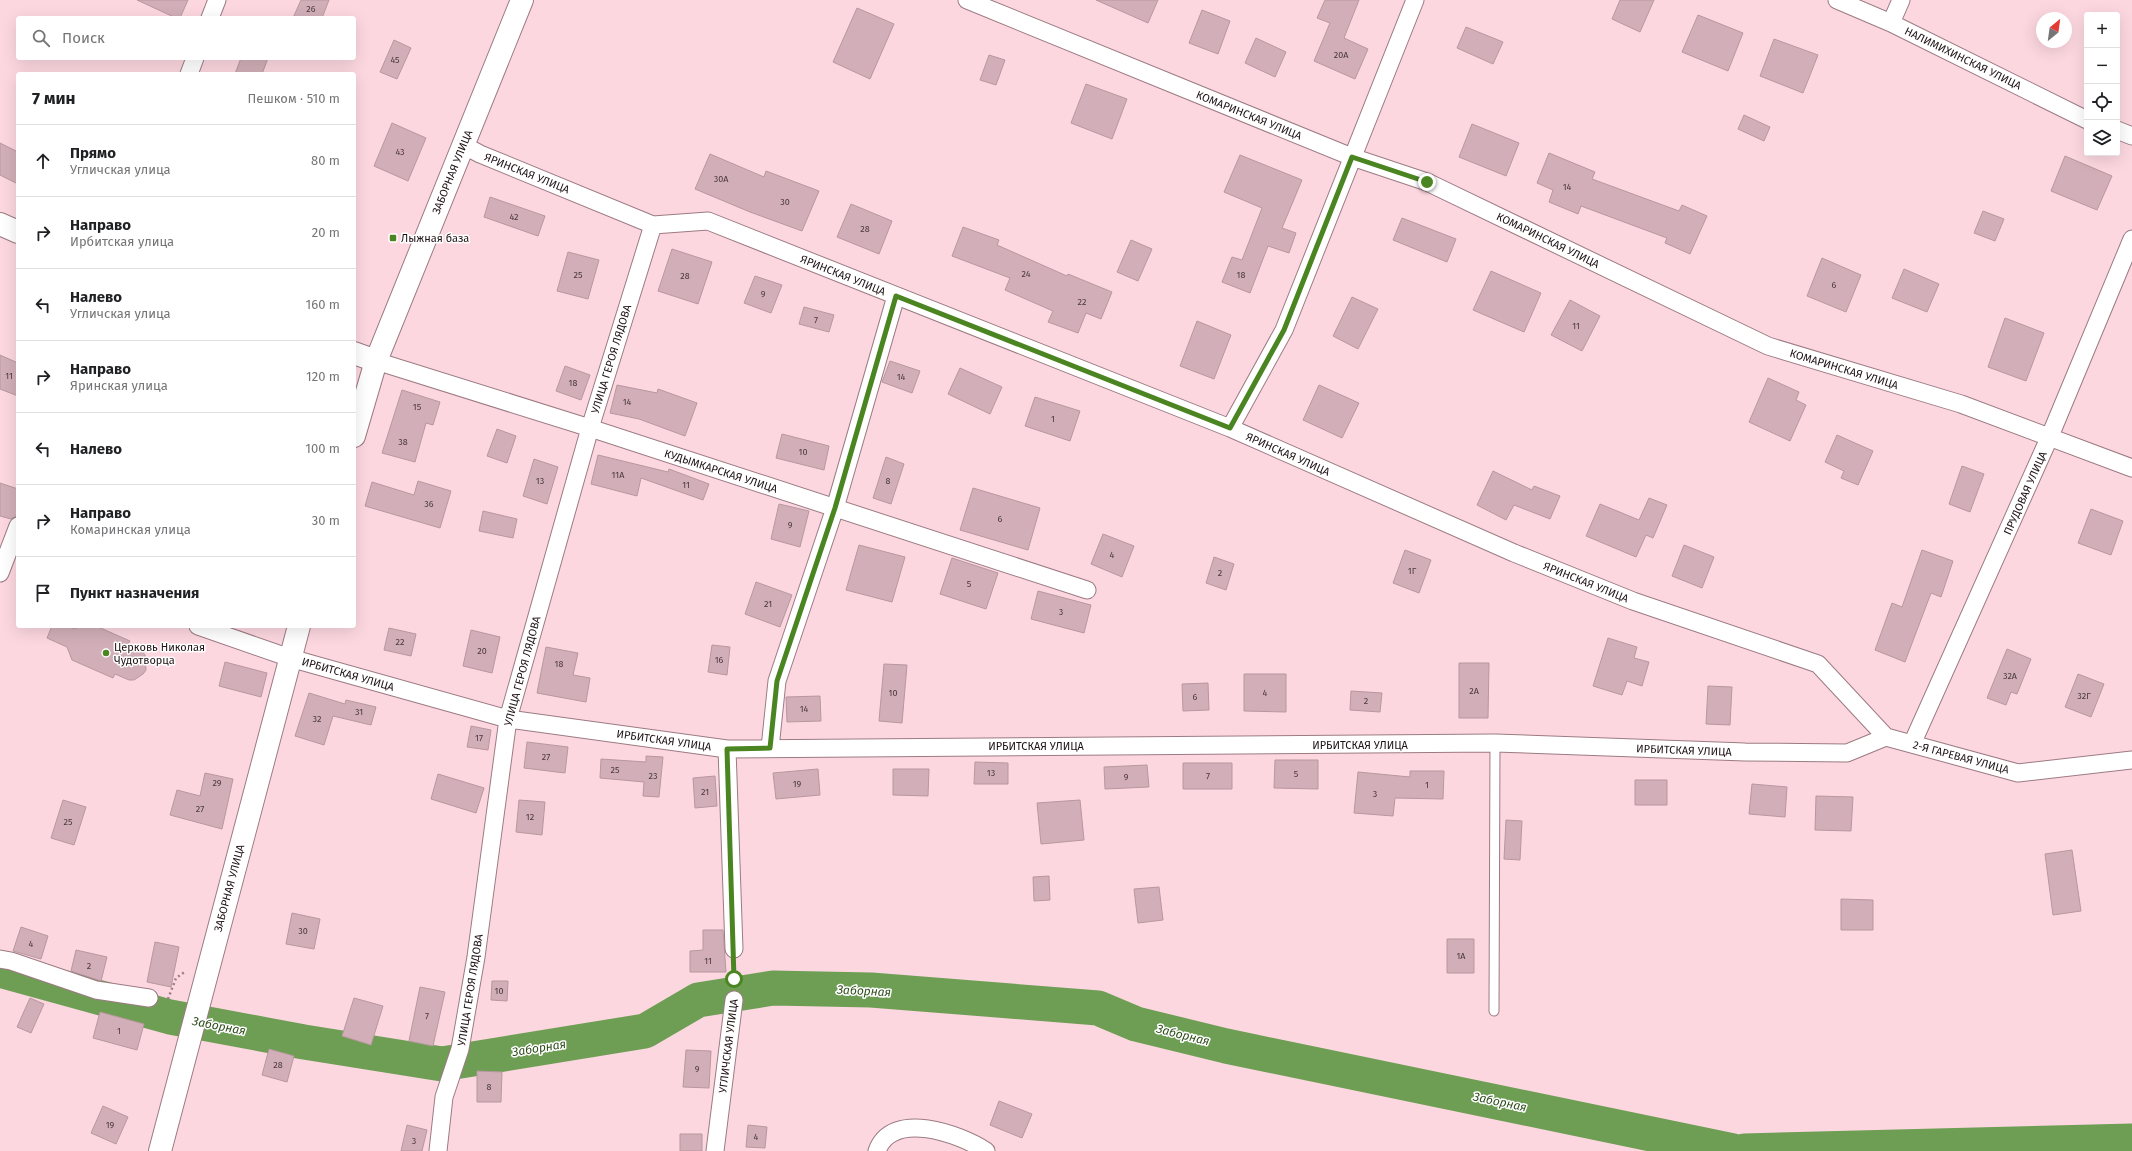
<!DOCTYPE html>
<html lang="ru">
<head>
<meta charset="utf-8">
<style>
	body { margin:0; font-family:"Fira Sans",sans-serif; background:#f2f2f2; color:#202124 }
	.controls { position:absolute; right:12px; top:12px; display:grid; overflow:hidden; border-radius:4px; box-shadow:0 4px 16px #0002 }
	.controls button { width:36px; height:36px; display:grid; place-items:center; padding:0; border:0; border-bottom:1px solid #e0e0e0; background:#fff; color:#202124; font:20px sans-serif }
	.compass { position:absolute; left:2036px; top:12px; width:36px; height:36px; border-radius:50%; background:#fff; box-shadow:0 4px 16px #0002; rotate:29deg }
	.stop { position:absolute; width:12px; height:12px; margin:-9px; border:3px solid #4a8521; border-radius:50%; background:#fff }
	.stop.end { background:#4a8521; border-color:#fff; box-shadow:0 1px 4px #0008 }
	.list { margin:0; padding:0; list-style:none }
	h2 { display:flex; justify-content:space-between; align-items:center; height:52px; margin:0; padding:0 16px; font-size:17px }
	h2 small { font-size:13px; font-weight:400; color:#757577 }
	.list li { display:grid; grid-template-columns:26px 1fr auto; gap:12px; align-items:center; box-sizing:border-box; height:72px; padding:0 16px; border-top:1px solid #e0e0e0 }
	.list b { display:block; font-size:15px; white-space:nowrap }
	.list p { margin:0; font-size:13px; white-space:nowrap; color:#757577 }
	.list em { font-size:13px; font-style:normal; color:#757577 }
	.icon { flex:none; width:22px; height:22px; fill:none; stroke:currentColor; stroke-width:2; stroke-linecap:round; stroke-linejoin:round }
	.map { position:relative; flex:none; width:2132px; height:1151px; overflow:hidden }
	.search { position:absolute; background:#fff; box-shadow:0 4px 16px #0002; left:16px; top:16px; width:340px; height:44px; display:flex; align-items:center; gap:10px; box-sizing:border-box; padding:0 14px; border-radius:4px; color:#757577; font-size:15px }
	.panel { position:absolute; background:#fff; box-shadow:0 4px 16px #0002; left:16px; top:72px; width:340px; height:556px; border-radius:4px }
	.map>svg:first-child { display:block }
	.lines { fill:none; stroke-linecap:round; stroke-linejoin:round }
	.river { stroke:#6e9e54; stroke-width:35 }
	.building { fill:#d2afb8; stroke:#b8979f }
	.lane-casing { stroke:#9c7b83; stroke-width:11 }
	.street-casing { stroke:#9c7b83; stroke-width:19 }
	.secondary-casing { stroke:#9c7b83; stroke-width:24 }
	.path { stroke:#977e84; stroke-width:2.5; stroke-dasharray:2 3; stroke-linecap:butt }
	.lane { stroke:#fff; stroke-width:9 }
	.street { stroke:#fff; stroke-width:17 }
	.secondary { stroke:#fff; stroke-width:22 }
	.route { stroke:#4a8521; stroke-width:5 }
	.poi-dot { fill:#4a8521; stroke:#fff; stroke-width:1.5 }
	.labels { text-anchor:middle; stroke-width:3; stroke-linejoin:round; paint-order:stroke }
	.number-label { font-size:9px; fill:#4b393e }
	.street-label { font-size:11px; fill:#1e1215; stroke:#fff }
	.poi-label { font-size:11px; fill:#1e1215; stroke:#fff; text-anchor:start }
	.water-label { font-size:12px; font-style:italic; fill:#2e4e1a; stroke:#fff }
</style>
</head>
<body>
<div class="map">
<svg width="2132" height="1151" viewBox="0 0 2132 1151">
	<rect width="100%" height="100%" fill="#fcd7e0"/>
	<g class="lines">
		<!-- river -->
		<path class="river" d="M0,970L170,1017L304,1042L442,1064L645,1031L698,1000L773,988L871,990L1098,1008L1136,1024L1226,1046L1733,1151
			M1744,1151L2132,1141"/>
	</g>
	<!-- building -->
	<path class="building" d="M137,0H188L180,18H176Z
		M301,0H329L322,18H293Z
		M1096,0H1158L1148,23Z
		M1325,0H1359L1344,38L1368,49L1355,79L1314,61L1330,23L1317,18Z
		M1620,0H1654L1640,32L1612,19Z
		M857,8L894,24L870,79L833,62Z
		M1202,10L1230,21L1218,54L1189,43Z
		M1698,15L1743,33L1728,71L1682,52Z
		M1466,27L1503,42L1493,64L1457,48Z
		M1256,38L1286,52L1275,77L1245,63Z
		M1774,39L1818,55L1803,93L1760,76Z
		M394,40L411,48L397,79L380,72Z
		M989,55L1005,60L996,85L980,80Z
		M241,58H268L262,74H235Z
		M1086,84L1127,99L1112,139L1071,123Z
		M1744,115L1770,127L1764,141L1738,129Z
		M392,123L426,138L408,181L374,166Z
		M1472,124L1519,143L1506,176L1459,157Z
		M0,143L18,152V184L0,175Z
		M1549,153L1595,172L1592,179L1679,211L1682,205L1707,216L1690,254L1665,243L1667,238L1581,206L1578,214L1549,202L1553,190L1537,183Z
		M710,154L764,177L766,171L819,191L802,231L750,212L695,189Z
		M1240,155L1302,180L1282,228L1296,233L1289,253L1268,246L1250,293L1222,282L1232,257L1242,260L1262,208L1224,192Z
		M2065,156L2112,176L2097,210L2051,191Z
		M490,197L545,216L538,236L484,217Z
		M851,204L892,221L879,254L837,237Z
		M1983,211L2004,219L1995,241L1974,233Z
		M1402,218L1456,239L1447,262L1393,240Z
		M963,227L999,240L997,245L1067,276L1068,274L1112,292L1101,319L1086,313L1078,333L1048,322L1053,311L1005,290L1010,278L952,256Z
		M1131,240L1152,249L1138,281L1117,272Z
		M672,249L712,262L698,304L658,291Z
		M568,252L599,260L588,299L557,291Z
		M1822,258L1861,275L1846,312L1807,296Z
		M1904,269L1939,284L1927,312L1892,298Z
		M1491,271L1541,293L1524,332L1473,310Z
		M755,276L782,285L771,313L744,303Z
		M1352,297L1378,309L1358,349L1333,336Z
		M1570,300L1600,316L1582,351L1551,335Z
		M804,307L834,315L829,332L799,324Z
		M2005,318L2044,333L2026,381L1988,367Z
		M1197,321L1231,335L1214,379L1180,366Z
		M0,355L18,363V396L0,389Z
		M890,361L920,371L912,393L882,382Z
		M565,366L590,375L581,400L556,391Z
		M960,368L1002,387L990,414L948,394Z
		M1768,378L1799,392L1796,400L1806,405L1790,441L1749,422Z
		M617,385L657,393L658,389L697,403L685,436L639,419L610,413Z
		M1319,385L1359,403L1342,438L1303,420Z
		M402,390L440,402L433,425L426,423L415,462L382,453Z
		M1035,397L1080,411L1070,441L1025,426Z
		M497,429L516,436L507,463L487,456Z
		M782,434L829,446L824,470L776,458Z
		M1837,435L1873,451L1858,485L1841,478L1844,471L1825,462Z
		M598,455L668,472L669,469L709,484L703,500L641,478L637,496L591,484Z
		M886,457L904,464L891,504L873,498Z
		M534,459L558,467L547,504L523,496Z
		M1962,466L1984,474L1970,512L1949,504Z
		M1493,471L1532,490L1534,486L1560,496L1550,519L1514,505L1506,520L1477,505Z
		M418,481L451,491L440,528L365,506L372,482L414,495Z
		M0,483L18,489V509L16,516L11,519L0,516Z
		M973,488L1040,508L1028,550L960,530Z
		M1649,498L1667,505L1653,538L1646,535L1636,557L1586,536L1600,504L1639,520Z
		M779,504L809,511L800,547L771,539Z
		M2091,509L2123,521L2111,555L2078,543Z
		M483,511L517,519L513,538L479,531Z
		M1103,534L1134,546L1122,577L1091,564Z
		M859,545L905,557L892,602L846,590Z
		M1684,545L1714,557L1702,588L1672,576Z
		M1405,550L1431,560L1419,593L1393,583Z
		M1922,550L1953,561L1941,597L1931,593L1905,662L1875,650L1892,603L1902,607Z
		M1214,557L1234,564L1226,590L1206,583Z
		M952,558L998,573L986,609L940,594Z
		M756,582L792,595L780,627L745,614Z
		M1038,591L1091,605L1084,633L1031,619Z
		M52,626H68L74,629L81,626H96L130,641L128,644L142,651L145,655L146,670L143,674L134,680H129L115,674L113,678L72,660L67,647L47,638Z
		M389,628L416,634L411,656L384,650Z
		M471,630L500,637L492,673L463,666Z
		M1608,638L1637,647L1634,658L1649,662L1642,686L1627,681L1622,695L1593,686Z
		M712,645L730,647L727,675L708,672Z
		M546,647L578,653L573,675L590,678L586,702L537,693Z
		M2007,649L2031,659L2017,694L2011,692L2006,705L1987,698Z
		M225,662L267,673L261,697L219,686Z
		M1459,663H1489L1488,718H1459Z
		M884,664L907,665L902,723L879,721Z
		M1244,674H1286V712L1244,711Z
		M2078,674L2104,684L2091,717L2065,707Z
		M1208,683L1209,710L1183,711L1182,684Z
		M1708,686L1732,687L1730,725L1706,724Z
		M1351,691L1382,693L1380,712L1350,710Z
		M309,693L345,704L346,700L376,707L371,725L333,716L324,745L295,736Z
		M820,696L821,721L787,722L786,697Z
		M471,726L491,730L488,750L467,747Z
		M527,742L568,747L565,773L524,768Z
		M646,756L663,757L659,797L643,796L644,782L600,778L601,759L646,762Z
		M1275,760H1318V789L1274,788Z
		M975,762L1008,763V784H974Z
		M1183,763H1232V789H1183Z
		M1147,765L1149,787L1105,789L1104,767Z
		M818,769L820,795L776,799L773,773Z
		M893,769H929L928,796L893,795Z
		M1410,771H1444L1443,799L1395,798L1393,816L1354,813L1358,772L1410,777Z
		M205,773L233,779L222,829L170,815L177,790L200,796Z
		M438,774L484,788L476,813L431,799Z
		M715,776L717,806L695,808L693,778Z
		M1635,780H1667V805H1635Z
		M1752,784L1787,787L1785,817L1749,814Z
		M1816,796L1853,797L1851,831L1815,830Z
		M63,800L86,807L74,845L51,838Z
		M519,800L545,802L542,835L516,832Z
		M1080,800L1084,840L1041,844L1037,803Z
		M1506,820L1522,821L1520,860L1504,859Z
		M2072,850L2081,911L2053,915L2045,854Z
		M1049,876L1050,900L1034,901L1033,877Z
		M1159,887L1163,920L1138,923L1134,889Z
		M1841,899L1873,900V930H1841Z
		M292,913L320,919L314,949L286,944Z
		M21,927L48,936L41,959L13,951Z
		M703,930H723L726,972H690V951L703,950Z
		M1447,939H1474V973H1447Z
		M155,942L179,947L171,987L147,982Z
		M76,950L107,957L101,981L71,971Z
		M492,981H508L507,1001L491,1000Z
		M420,987L445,992L433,1046L409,1041Z
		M30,998L44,1004L31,1033L17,1027Z
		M354,998L383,1006L371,1045L342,1036Z
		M100,1012L144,1024L137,1050L93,1038Z
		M269,1049L294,1056L287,1082L262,1075Z
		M686,1050L711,1051L709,1088L683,1087Z
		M477,1071L502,1072L501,1102H477Z
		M999,1101L1032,1114L1022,1138L990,1125Z
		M103,1106L128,1117L116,1144L91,1133Z
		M407,1125L427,1130L422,1151H401Z
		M748,1125L767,1127L765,1148L746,1147Z
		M680,1134H702V1151H680Z"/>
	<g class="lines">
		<!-- lane casing -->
		<g class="lane-casing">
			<path id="lane" d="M1494,1011L1495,743"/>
		</g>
		<!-- street casing -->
		<g class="street-casing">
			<path id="street" d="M967,0L1352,157L1427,182L1768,346L1961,404L2132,468
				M1837,0L1891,23L2087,120
				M210,18L217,0
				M1891,23L1901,0
				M189,74L195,58
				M2117,130L2132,136
				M463,145L480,154L653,225L708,221L1230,428L1514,553L1633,601L1818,664L1886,737
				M376,361L590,428L1087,590
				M1230,428L1284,330L1415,0
				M0,573L18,526
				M198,626L290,658L508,719L727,749L1495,743L1745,752L1847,753L1886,737
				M1886,737L2018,773L2132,760
				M1912,744L2050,436L2132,239
				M770,748L777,681L835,508L896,296
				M727,749L734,949
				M0,959L11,961L96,990L149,998
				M438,1151L444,1097L460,1049L476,957L508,719L590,428L653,225
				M715,1151L734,1000
				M877,1151C892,1109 960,1134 986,1151"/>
		</g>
		<!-- secondary casing -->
		<g class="secondary-casing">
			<path id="secondary" d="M0,224L18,232
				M354,353L376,361
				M354,436L376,361L522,0
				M160,1151L299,626"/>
		</g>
		<!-- path -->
		<path class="path" d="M734,983V966
			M168,999L176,978L186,971"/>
		<!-- lane -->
		<use href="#lane" class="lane"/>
		<!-- street -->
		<use href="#street" class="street"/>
		<!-- secondary -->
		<use href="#secondary" class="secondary"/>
	</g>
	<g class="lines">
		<!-- route -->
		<path class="route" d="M734,979L727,749L770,748L777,681L835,508L896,296L1230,428L1284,330L1352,157L1427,182"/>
	</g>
	<!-- markers -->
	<g class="poi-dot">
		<rect x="389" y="234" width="8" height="8" rx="2"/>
		<circle cx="106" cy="653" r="4"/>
	</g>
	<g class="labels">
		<!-- number labels -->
		<g class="number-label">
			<text x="311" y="12">26</text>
			<text x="1341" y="58">20А</text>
			<text x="395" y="63">45</text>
			<text x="400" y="155">43</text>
			<text x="721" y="182">30А</text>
			<text x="1567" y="190">14</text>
			<text x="785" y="205">30</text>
			<text x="514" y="220">42</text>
			<text x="865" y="232">28</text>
			<text x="1026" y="277">24</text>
			<text x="578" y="278">25</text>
			<text x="1241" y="278">18</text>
			<text x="685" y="279">28</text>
			<text x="1834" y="288">6</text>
			<text x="763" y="297">9</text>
			<text x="1082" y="305">22</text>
			<text x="816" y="323">7</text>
			<text x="1576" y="329">11</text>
			<text x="9" y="379">11</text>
			<text x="901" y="380">14</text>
			<text x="573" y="386">18</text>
			<text x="627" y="405">14</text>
			<text x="417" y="410">15</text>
			<text x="1053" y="422">1</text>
			<text x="403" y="445">38</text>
			<text x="803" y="455">10</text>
			<text x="618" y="478">11А</text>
			<text x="540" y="484">13</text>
			<text x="888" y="484">8</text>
			<text x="686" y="488">11</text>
			<text x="429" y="507">36</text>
			<text x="1000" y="522">6</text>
			<text x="790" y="528">9</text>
			<text x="1112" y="558">4</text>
			<text x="1412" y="574">1Г</text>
			<text x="1220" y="576">2</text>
			<text x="969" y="587">5</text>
			<text x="768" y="607">21</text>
			<text x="1061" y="615">3</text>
			<text x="400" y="645">22</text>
			<text x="482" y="654">20</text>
			<text x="719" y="663">16</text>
			<text x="559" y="667">18</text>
			<text x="2010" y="679">32А</text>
			<text x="1474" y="694">2А</text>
			<text x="893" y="696">10</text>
			<text x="1265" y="696">4</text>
			<text x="2084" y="699">32Г</text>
			<text x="1195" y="700">6</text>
			<text x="1366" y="704">2</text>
			<text x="804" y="712">14</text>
			<text x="359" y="715">31</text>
			<text x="317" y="722">32</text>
			<text x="479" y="741">17</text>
			<text x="546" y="760">27</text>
			<text x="615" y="773">25</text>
			<text x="991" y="776">13</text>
			<text x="1296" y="777">5</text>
			<text x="653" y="779">23</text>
			<text x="1208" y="779">7</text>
			<text x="1126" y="780">9</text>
			<text x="217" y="786">29</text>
			<text x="797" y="787">19</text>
			<text x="1427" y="788">1</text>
			<text x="705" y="795">21</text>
			<text x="1375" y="797">3</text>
			<text x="200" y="812">27</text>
			<text x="530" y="820">12</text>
			<text x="68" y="825">25</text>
			<text x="303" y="934">30</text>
			<text x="31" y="947">4</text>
			<text x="1461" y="959">1А</text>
			<text x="708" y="964">11</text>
			<text x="89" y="969">2</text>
			<text x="499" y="994">10</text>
			<text x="427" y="1019">7</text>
			<text x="119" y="1034">1</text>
			<text x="278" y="1068">28</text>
			<text x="697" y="1072">9</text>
			<text x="489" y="1090">8</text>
			<text x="110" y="1128">19</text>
			<text x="756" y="1140">4</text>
			<text x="414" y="1144">3</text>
		</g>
		<!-- street labels -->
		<g class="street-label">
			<text transform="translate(1963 58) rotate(26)" y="4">НАЛИМИХИНСКАЯ УЛИЦА</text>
			<text transform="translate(1249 115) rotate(22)" y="4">КОМАРИНСКАЯ УЛИЦА</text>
			<text transform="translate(452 172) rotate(-68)" y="4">ЗАБОРНАЯ УЛИЦА</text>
			<text transform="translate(527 173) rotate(22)" y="4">ЯРИНСКАЯ УЛИЦА</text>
			<text transform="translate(1548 240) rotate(26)" y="4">КОМАРИНСКАЯ УЛИЦА</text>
			<text transform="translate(843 275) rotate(22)" y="4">ЯРИНСКАЯ УЛИЦА</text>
			<text transform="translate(611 359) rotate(-73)" y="4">УЛИЦА ГЕРОЯ ЛЯДОВА</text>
			<text transform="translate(1844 369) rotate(17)" y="4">КОМАРИНСКАЯ УЛИЦА</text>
			<text transform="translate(1288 454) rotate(24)" y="4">ЯРИНСКАЯ УЛИЦА</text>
			<text transform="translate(721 471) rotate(18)" y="4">КУДЫМКАРСКАЯ УЛИЦА</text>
			<text transform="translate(2025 493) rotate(-66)" y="4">ПРУДОВАЯ УЛИЦА</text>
			<text transform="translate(1586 582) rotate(22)" y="4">ЯРИНСКАЯ УЛИЦА</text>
			<text transform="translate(522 671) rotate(-75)" y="4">УЛИЦА ГЕРОЯ ЛЯДОВА</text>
			<text transform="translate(348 674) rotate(16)" y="4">ИРБИТСКАЯ УЛИЦА</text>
			<text transform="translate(664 740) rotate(8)" y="4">ИРБИТСКАЯ УЛИЦА</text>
			<text x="1360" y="749">ИРБИТСКАЯ УЛИЦА</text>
			<text x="1036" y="750">ИРБИТСКАЯ УЛИЦА</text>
			<text transform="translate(1684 750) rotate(2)" y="4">ИРБИТСКАЯ УЛИЦА</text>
			<text transform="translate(1961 757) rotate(15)" y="4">2-Я ГАРЕВАЯ УЛИЦА</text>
			<text transform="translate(229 888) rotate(-75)" y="4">ЗАБОРНАЯ УЛИЦА</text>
			<text transform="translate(470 990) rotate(-81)" y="4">УЛИЦА ГЕРОЯ ЛЯДОВА</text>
			<text transform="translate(728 1046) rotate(-83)" y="4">УГЛИЧСКАЯ УЛИЦА</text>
		</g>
		<!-- poi labels -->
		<g class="poi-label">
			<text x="401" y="242">Лыжная база</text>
			<text x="114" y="651">Церковь Николая<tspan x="114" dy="13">Чудотворца</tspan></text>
		</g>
		<!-- water labels -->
		<g class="water-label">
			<text transform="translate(864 991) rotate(3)" y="4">Заборная</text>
			<text transform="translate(219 1026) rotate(11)" y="4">Заборная</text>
			<text transform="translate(1183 1035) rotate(14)" y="4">Заборная</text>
			<text transform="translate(539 1048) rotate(-9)" y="4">Заборная</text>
			<text transform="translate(1500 1102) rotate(12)" y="4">Заборная</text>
		</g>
	</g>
</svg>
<div class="controls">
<button>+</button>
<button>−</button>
<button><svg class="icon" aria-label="locate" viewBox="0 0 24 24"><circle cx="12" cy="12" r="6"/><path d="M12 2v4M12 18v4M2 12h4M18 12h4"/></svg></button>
<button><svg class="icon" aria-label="layers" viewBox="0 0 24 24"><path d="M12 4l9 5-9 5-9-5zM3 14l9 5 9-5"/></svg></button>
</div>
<svg class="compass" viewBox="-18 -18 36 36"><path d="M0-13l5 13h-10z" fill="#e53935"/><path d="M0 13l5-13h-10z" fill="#757577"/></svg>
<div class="stop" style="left:734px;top:979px"></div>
<div class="stop end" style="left:1427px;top:182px"></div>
<div class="search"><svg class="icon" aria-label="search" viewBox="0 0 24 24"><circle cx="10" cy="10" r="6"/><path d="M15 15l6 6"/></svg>Поиск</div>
<section class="panel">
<h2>7 мин<small>Пешком · 510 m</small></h2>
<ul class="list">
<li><svg class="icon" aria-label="ahead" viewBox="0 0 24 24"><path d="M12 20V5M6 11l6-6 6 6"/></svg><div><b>Прямо</b><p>Угличская улица</p></div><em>80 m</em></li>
<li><svg class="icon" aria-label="right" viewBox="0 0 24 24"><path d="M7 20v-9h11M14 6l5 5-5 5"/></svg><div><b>Направо</b><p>Ирбитская улица</p></div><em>20 m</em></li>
<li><svg class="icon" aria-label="left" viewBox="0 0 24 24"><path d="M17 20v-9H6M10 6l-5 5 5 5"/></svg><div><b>Налево</b><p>Угличская улица</p></div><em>160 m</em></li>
<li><svg class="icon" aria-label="right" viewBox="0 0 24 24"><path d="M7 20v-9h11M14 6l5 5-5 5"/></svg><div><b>Направо</b><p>Яринская улица</p></div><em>120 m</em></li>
<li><svg class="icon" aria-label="left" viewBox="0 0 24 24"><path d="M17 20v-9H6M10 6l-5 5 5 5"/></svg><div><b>Налево</b></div><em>100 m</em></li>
<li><svg class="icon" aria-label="right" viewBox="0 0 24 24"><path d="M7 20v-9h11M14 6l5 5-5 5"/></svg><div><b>Направо</b><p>Комаринская улица</p></div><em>30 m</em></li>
<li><svg class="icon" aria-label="arrive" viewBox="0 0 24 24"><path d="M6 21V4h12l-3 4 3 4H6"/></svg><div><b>Пункт назначения</b></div></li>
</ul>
</section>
</div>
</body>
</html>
